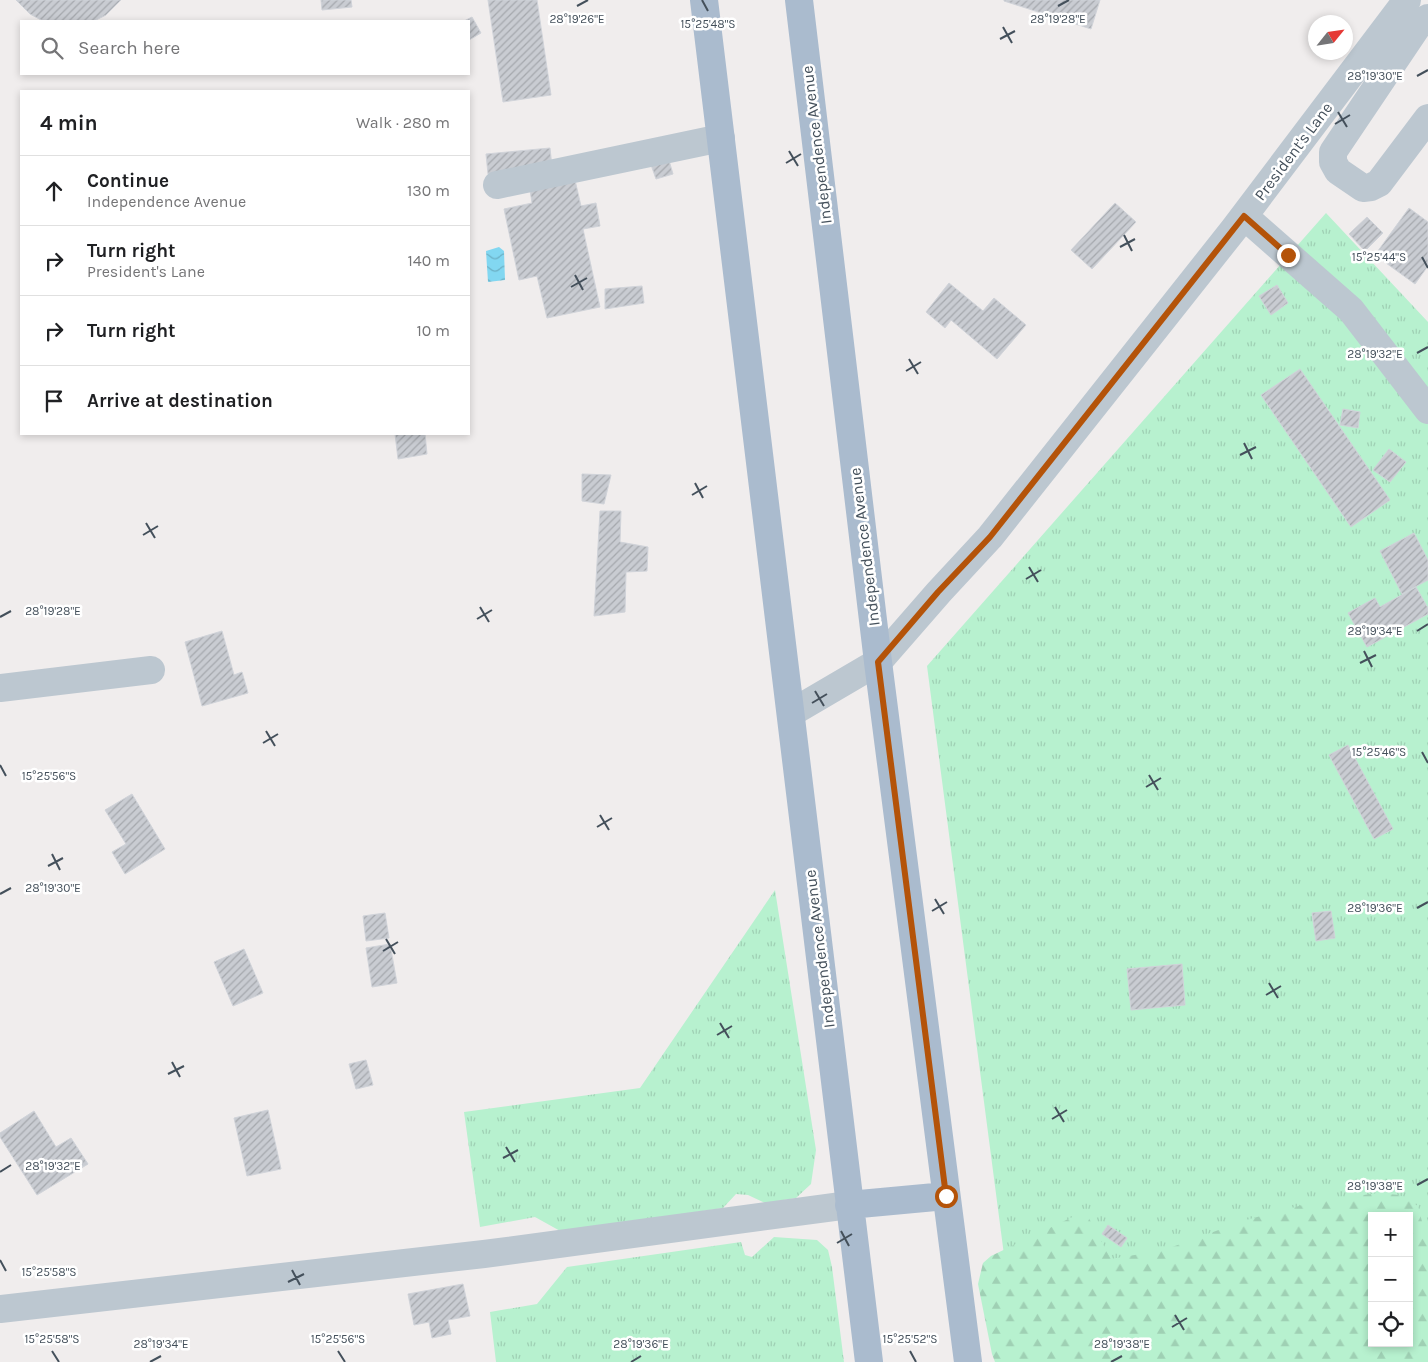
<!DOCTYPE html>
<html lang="en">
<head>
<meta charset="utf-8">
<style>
	body { margin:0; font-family:Karla,sans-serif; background:#f2f2f2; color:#202124 }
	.controls { position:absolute; right:15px; bottom:15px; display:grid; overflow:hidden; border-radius:0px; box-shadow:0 2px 8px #0003 }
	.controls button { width:45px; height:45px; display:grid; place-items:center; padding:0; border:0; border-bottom:1px solid #e0e0e0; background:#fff; color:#202124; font:25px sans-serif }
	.compass { position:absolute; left:1308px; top:15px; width:45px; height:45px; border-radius:50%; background:#fff; box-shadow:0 2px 8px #0003; rotate:60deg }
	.stop { position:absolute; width:15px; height:15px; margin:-11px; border:4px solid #b45309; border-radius:50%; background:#fff }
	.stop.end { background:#b45309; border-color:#fff; box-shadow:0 1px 5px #0008 }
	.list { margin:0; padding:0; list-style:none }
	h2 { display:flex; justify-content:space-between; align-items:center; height:65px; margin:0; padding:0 20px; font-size:21px }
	h2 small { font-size:16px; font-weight:400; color:#757577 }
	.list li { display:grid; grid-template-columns:32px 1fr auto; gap:15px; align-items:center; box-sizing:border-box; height:70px; padding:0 20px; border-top:1px solid #e0e0e0 }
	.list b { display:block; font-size:19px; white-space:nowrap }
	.list p { margin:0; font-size:16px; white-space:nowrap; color:#757577 }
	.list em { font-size:16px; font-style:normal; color:#757577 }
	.icon { flex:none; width:28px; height:28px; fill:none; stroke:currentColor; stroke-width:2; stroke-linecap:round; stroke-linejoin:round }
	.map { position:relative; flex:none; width:1428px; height:1362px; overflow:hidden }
	.search { position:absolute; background:#fff; box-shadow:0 2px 8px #0003; left:20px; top:20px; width:450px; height:55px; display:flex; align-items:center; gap:12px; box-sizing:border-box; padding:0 18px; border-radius:0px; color:#757577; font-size:19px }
	.panel { position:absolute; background:#fff; box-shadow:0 2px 8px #0003; left:20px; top:90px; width:450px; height:345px; border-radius:0px }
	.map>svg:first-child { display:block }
	.grass { fill:url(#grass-tufts); fill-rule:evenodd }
	.forest { fill:url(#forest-firs); fill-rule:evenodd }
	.water { fill:url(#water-waves) }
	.building { fill:url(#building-hatch); stroke:#d0d3d9 }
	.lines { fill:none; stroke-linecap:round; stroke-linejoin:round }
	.minor { stroke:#bcc7d0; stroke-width:28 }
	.major { stroke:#aabbce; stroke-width:28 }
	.route { stroke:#b45309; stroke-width:6 }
	.ticks { fill:none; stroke:#44505b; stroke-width:2 }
	.labels { text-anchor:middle; stroke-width:5; stroke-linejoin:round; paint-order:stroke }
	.street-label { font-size:16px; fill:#44505b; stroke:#fff }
	.ticks-label { font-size:12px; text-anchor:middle; fill:#44505b; stroke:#fff; stroke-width:5; stroke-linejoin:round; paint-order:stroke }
</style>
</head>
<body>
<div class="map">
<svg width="1428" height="1362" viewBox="0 0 1428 1362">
	<defs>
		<pattern id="grass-tufts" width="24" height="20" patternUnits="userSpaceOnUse" patternTransform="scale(1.25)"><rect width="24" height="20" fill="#b7f1cf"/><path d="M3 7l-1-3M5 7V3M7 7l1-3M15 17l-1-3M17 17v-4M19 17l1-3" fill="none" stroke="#9fd0b4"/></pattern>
		<pattern id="forest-firs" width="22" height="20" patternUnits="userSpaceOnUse" patternTransform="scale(1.25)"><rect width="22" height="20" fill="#b7f1cf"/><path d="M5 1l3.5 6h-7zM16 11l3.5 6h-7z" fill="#9fd0b4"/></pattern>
		<pattern id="water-waves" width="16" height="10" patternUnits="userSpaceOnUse" patternTransform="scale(1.25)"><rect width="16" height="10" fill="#82d7f1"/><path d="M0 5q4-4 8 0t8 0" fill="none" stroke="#6cb1c6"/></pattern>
		<pattern id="building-hatch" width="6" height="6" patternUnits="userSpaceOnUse" patternTransform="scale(1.25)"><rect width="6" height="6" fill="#c9ccd2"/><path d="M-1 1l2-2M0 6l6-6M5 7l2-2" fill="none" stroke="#a5a8ad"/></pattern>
	</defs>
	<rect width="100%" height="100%" fill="#f0eded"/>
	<!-- grass -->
	<path class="grass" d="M1326,213L1428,322V1362H1018L927,666ZM1372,1216H1409V1343H1372Z
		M775,890L816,1150L811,1184L796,1198L765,1203L748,1195L736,1194L723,1208L562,1232L535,1217L480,1227L464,1112L640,1088Z
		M774,1237L817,1240L828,1250L832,1267L844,1362H496L490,1312L537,1304L567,1267L741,1242L745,1255L752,1257Z"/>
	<!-- forest -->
	<path class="forest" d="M1378,1193L1399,1195L1418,1206L1425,1233L1428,1238V1362H995L992,1354L978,1284L983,1263L991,1256L1085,1211L1111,1259L1164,1250L1246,1220L1314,1202ZM1372,1216H1409V1343H1372Z"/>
	<!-- water -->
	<path class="water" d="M499,247L504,251L505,280L488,282L486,251Z"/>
	<!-- building -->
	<path class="building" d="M16,0H121L106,15L94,21H43L30,14Z
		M321,0H351L352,7L322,10Z
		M488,0H537L551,95L503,102Z
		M1004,0H1100L1091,29L1004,1Z
		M472,17L481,33L469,40V21H464Z
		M550,148L552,167L488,174L486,154Z
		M668,157L673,174L656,179L650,162Z
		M575,180L581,206L596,203L600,226L583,229L600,307L547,318L537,276L519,280L504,209L532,203L530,190Z
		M1115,203L1136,222L1092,269L1071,250Z
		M1409,208L1428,222V266L1415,284L1375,255Z
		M1367,217L1383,233L1365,251L1349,234Z
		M949,283L983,311L994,298L1026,325L997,359L951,320L945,328L926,312Z
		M1277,285L1288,303L1271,315L1259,296Z
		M642,286L644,303L605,309V289Z
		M1300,369L1390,500L1351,527L1261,395Z
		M1343,409L1360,412L1358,428L1340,425Z
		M395,434H425L427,454L398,459Z
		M1389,449L1406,462L1390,482L1373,470Z
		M582,474L611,475L604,504L582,501Z
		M600,511H621L620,542L648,547L647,571L626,572L625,612L594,616Z
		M1414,533L1428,560V580L1402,594L1380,551Z
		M1416,587L1428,608V614L1367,647L1348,613L1375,598L1380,607Z
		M222,631L234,675L242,672L248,693L202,706L185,642Z
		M1348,745L1393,829L1374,839L1329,755Z
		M132,794L165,849L125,874L112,852L126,844L105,810Z
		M1331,911L1335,938L1316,941L1312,913Z
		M385,913L389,938L366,941L363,916Z
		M390,944L397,983L372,987L366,948Z
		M244,949L263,993L233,1006L214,962Z
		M1182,964L1185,1005L1131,1010L1127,969Z
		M366,1060L373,1085L356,1089L349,1064Z
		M268,1110L281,1169L247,1176L234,1118Z
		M34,1111L56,1147L71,1138L88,1164L37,1195L0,1137V1133Z
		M1108,1225L1127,1238L1121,1247L1102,1234Z
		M463,1284L470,1316L448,1320L451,1334L432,1338L429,1322L414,1325L408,1294Z"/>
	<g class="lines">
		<!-- minor -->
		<path class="minor" d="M1428,18L1419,24L1333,152V162L1338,171L1363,188L1371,187L1379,183L1428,118
			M497,185L721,138
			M1244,216L1351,310L1428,410
			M0,688L151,670
			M791,713L878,662L939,592L990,537L1234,229L1407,0
			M0,1309L484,1254L849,1205"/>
		<!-- major -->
		<path class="major" d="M704,0L869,1362
			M799,0L878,662L968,1362
			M849,1205L946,1196"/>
	</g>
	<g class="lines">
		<!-- route -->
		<path class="route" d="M946,1196L878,662L938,592L990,537L1244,216L1288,255"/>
	</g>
	<!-- ticks -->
	<path class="ticks" d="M702,0L708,11M577,6L588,0M1058,6L1069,0M1003,27L1012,43M1000,39L1015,31M1417,76L1428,70M1338,112L1347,127M1335,124L1350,115M789,151L798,166M786,163L801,154M1124,235L1132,251M1120,247L1135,239M1422,257L1428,268M575,275L583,290M571,287L587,278M1417,353L1428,347M909,359L918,374M906,371L921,362M1244,443L1252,459M1240,455L1256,447M695,483L703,498M692,495L707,486M146,523L155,538M143,535L158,526M1029,567L1038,582M1026,579L1041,570M480,607L489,622M0,617L11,611M477,619L492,610M1417,631L1428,624M1364,651L1372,667M1360,663L1376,655M815,691L824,706M812,703L827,694M266,731L275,746M263,743L278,734M1422,752L1428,763M0,765L6,776M1149,775L1158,790M1146,787L1161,778M600,815L609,830M597,827L612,818M52,854L60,870M48,866L63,858M0,894L11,888M935,899L944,914M1417,908L1428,902M932,911L947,902M386,939L395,954M383,951L398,942M1269,983L1278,998M1266,995L1281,986M720,1023L729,1038M717,1035L732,1026M172,1062L180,1077M168,1074L184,1066M1055,1107L1064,1122M1052,1119L1067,1110M506,1147L515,1162M503,1158L518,1150M0,1172L11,1165M1417,1185L1428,1179M841,1231L849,1246M837,1243L852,1234M0,1260L6,1271M292,1270L300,1285M288,1282L304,1274M1175,1315L1184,1330M1172,1327L1187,1318M52,1351L59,1362M338,1351L345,1362M910,1351L916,1362M150,1362L161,1356M631,1362L641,1356M1111,1362L1122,1356"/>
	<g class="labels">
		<!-- street labels -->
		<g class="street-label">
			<text transform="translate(816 145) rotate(-97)" y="6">Independence Avenue</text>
			<text transform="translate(1293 151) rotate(-53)" y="6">President's Lane</text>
			<text transform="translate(864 547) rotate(-97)" y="6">Independence Avenue</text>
			<text transform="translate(819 949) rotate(-97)" y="6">Independence Avenue</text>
		</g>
	</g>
	<g class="ticks-label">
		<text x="577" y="23">28°19'26"E</text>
		<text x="1058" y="23">28°19'28"E</text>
		<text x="708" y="28">15°25'48"S</text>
		<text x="1375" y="80">28°19'30"E</text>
		<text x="1379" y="261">15°25'44"S</text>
		<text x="1375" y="358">28°19'32"E</text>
		<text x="53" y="615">28°19'28"E</text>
		<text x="1375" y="635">28°19'34"E</text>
		<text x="1379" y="756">15°25'46"S</text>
		<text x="49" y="780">15°25'56"S</text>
		<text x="53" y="892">28°19'30"E</text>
		<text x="1375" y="912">28°19'36"E</text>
		<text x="53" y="1170">28°19'32"E</text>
		<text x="1375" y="1190">28°19'38"E</text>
		<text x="49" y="1276">15°25'58"S</text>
		<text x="52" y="1343">15°25'58"S</text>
		<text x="338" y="1343">15°25'56"S</text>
		<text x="910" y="1343">15°25'52"S</text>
		<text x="161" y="1348">28°19'34"E</text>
		<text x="641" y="1348">28°19'36"E</text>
		<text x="1122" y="1348">28°19'38"E</text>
	</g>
</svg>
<div class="controls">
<button>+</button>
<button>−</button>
<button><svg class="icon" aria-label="locate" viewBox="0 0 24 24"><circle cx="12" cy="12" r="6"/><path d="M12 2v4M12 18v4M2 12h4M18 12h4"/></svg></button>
</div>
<svg class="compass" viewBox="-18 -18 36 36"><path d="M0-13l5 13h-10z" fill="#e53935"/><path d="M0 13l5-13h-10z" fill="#757577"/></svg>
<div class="stop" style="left:946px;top:1196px"></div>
<div class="stop end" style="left:1288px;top:255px"></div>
<div class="search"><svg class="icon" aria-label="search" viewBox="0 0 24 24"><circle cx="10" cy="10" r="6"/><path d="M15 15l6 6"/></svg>Search here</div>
<section class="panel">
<h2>4 min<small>Walk · 280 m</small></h2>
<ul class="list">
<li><svg class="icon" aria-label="ahead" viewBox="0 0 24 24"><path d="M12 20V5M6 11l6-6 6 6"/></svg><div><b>Continue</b><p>Independence Avenue</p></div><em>130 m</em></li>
<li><svg class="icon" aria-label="right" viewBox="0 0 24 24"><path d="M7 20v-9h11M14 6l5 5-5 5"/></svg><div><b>Turn right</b><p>President's Lane</p></div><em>140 m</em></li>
<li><svg class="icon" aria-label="right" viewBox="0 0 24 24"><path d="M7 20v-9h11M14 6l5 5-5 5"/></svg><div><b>Turn right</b></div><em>10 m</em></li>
<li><svg class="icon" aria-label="arrive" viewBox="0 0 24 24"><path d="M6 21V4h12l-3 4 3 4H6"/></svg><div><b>Arrive at destination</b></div></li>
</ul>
</section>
</div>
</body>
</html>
